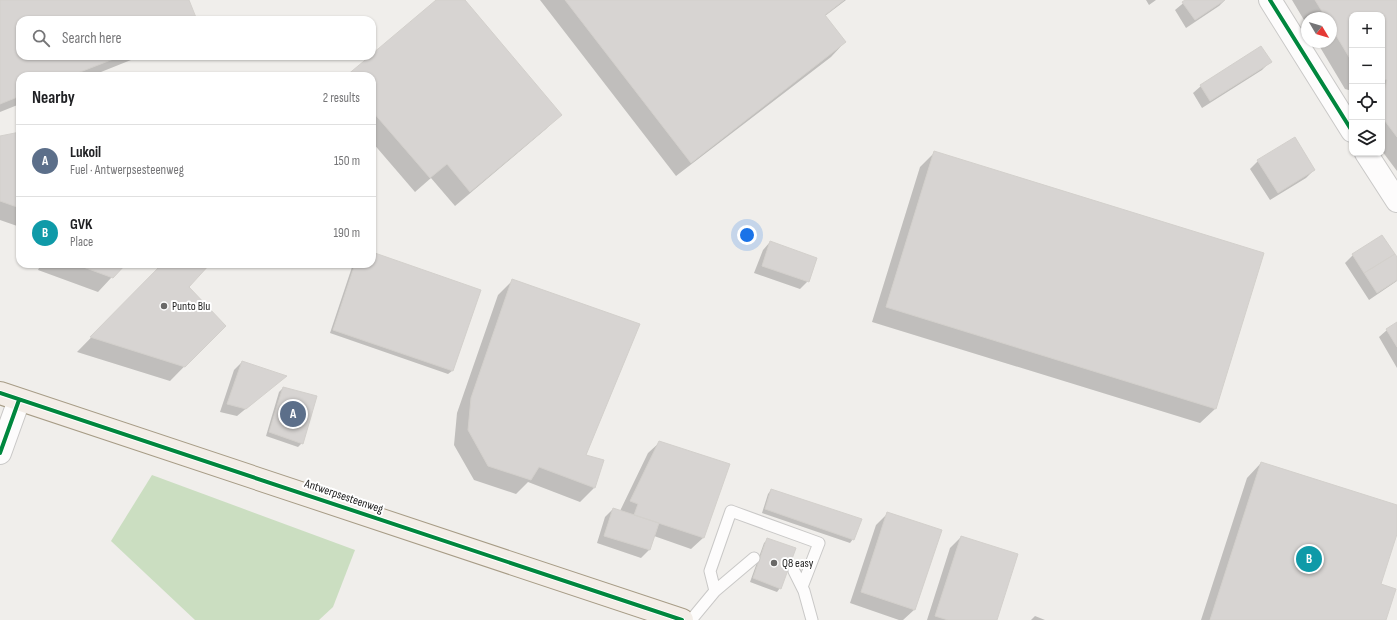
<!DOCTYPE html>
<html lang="en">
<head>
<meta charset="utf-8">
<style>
	body { margin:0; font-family:"Sofia Sans Condensed",sans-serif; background:#f6f6f6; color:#202124 }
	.controls { position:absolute; right:12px; top:12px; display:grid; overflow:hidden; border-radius:8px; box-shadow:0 1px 3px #0004 }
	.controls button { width:36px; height:36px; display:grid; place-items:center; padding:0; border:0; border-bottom:1px solid #e0e0e0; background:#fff; color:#202124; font:20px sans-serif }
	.compass { position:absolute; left:1301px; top:12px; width:36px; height:36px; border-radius:50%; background:#fff; box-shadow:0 1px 3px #0004; rotate:128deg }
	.you { position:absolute; left:747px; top:235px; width:14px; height:14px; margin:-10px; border:3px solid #fff; border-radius:50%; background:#1a73e8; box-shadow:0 0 0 6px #1a73e833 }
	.badge { display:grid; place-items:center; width:26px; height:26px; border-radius:50%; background:#ea580c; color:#fff; font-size:13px; font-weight:700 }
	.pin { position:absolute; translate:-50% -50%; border:2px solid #fff; box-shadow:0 1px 4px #0006 }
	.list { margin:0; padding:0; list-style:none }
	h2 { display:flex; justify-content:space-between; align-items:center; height:52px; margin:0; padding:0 16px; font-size:17px }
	h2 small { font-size:13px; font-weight:400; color:#757577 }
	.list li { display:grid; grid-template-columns:26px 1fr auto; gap:12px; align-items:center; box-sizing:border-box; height:72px; padding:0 16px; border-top:1px solid #e0e0e0 }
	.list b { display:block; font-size:15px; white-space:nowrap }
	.list p { margin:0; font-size:13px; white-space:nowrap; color:#757577 }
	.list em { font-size:13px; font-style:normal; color:#757577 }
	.icon { flex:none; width:22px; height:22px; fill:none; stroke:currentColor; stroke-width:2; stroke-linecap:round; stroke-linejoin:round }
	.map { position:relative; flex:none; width:1397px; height:620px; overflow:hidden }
	.search { position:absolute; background:#fff; box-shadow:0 1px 3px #0004; left:16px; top:16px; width:360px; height:44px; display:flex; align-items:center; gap:10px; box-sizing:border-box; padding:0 14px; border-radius:12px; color:#757577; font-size:15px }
	.panel { position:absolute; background:#fff; box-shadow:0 1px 3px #0004; left:16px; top:72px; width:360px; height:196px; border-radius:12px }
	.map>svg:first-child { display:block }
	.forest { fill:#cbdec1 }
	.shadow { fill:#0003 }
	.building { fill:#d7d4d2; stroke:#d3d0cc }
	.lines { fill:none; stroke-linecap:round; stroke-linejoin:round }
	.service-casing { stroke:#c9c8c7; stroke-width:13 }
	.minor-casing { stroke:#c9c8c7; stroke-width:24 }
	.tertiary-casing { stroke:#c9c8c7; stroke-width:24 }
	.primary-casing { stroke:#a79c86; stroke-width:24 }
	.service { stroke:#fdfcfc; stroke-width:11 }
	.minor { stroke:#fdfcfc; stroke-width:22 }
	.tertiary { stroke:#fdfcfc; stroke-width:22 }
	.primary { stroke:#f3ede7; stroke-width:22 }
	.cycleway-casing { stroke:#fff; stroke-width:6 }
	.cycleway { stroke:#00873e; stroke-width:4 }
	.poi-dot { fill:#6a6968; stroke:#fff; stroke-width:1.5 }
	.labels { text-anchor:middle; stroke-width:4; stroke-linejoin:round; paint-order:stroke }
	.poi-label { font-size:12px; fill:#222; stroke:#fff; text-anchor:start }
	.street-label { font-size:12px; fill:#222; stroke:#fff }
</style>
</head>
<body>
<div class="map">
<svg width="1397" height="620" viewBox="0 0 1397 620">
	<rect width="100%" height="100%" fill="#f0eeeb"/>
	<!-- forest -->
	<path class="forest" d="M152,475L355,550L333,607L319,620H195L111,541Z"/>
	<!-- shadow -->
	<path class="shadow" d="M0,0H188L196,20H20V56H141L91,76H20V104L0,112Z
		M437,0H463L560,114L546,129L455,206L431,178L415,192L372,142V76H348Z
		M540,0H846L825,16L845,42L831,57L676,176Z
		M1146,0H1156L1149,5Z
		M1187,0H1225L1219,6L1186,28L1175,10Z
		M1292,0H1397V171L1382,151V15H1352V91L1345,89L1317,42H1331V18H1307V25Z
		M1270,62L1262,70L1202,108L1193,93L1201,86Z
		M20,133V227L0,220V137Z
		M935,152L1215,409L1200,423L872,322L920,167Z
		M1258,161L1314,170L1306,178L1270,200L1250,169Z
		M770,242L808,281L800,289L754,273L763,250Z
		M372,253L480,291L452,371L448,374L330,333L353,264H372Z
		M1353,255L1397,259V281L1369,300L1345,263Z
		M41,264H124L98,292L38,270Z
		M163,264H209L188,287L224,326L170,381L77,352Z
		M513,280L584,456L594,488L580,502L528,482L516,494L474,480L454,445L457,413L498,295Z
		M1397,323V368L1379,337L1387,330Z
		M242,362L285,376L237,416L220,412L234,370Z
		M283,388L302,443L298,447L266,436L279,392Z
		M660,442L729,465L703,538L691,549L654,536L649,550L641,558L597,543L605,517L613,509L620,511L648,453Z
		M1261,463L1397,506V531L1380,585L1385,620H1201L1247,478Z
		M771,490L853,539L850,543L762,513L768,494Z
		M888,513L914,610L903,620H899L850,603L876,525Z
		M961,537L996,620H927L950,548Z
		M768,539L780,588L777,592L750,582L764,543Z
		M1035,616L1045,620H1031Z"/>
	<!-- building -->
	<path class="building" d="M0,0H189L197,20H20V56H121L70,76H20V96L0,104Z
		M436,0H465L562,115L470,192L447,164L430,178L372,111V76H346L370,56H372V54Z
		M565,0H844L825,15L846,42L691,163Z
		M1185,0H1225L1195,20L1182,2Z
		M1315,0H1397V137L1382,117V100L1387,80L1382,79V15H1352V62L1331,27V18H1326Z
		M1261,46L1272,62L1210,101L1200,85Z
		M20,132V208L0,201V136Z
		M1295,137L1315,170L1278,193L1257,160Z
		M934,151L1264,253L1216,409L886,307Z
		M1382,235L1395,254L1364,273L1352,254Z
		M770,241L817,258L809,282L762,266Z
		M372,252L481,290L453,371L333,330L355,264H372Z
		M1395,254L1397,257V280L1377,293L1364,273Z
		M75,264H126L113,278Z
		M162,264H210L189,287L226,326L185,367L90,337Z
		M512,279L640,324L586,455L604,460L595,488L539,467L531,480L488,466L468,430L471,398Z
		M1397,322V347L1386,329Z
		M242,361L287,376L246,409L227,404Z
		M283,387L317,396L303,444L269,432Z
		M659,441L730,464L704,538L634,515L638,504L630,501Z
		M1261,462L1397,505V534L1381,584L1396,589L1386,620H1210Z
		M771,489L862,519L854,540L765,509Z
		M613,508L659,523L650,550L604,536Z
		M887,512L942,530L915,610L861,592Z
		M961,536L1018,554L997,620H948L935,616Z
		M767,538L796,548L781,589L753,578Z"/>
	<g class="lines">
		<!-- service casing -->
		<g class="service-casing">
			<path id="service" d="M794,571L804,591L812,620
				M715,591L710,571L731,511L819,543L802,587
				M691,620L715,591L754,558"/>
		</g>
		<!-- minor casing -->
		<g class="minor-casing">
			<path id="minor" d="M0,453L19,400"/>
		</g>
		<!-- tertiary casing -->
		<g class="tertiary-casing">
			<path id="tertiary" d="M1270,0L1352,131
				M1366,153L1397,201"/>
		</g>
		<!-- primary casing -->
		<g class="primary-casing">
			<path id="primary" d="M0,393L682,620"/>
		</g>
		<!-- service -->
		<use href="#service" class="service"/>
		<!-- minor -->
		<use href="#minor" class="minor"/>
		<!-- tertiary -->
		<use href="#tertiary" class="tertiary"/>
		<!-- primary -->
		<use href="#primary" class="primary"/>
		<!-- cycleway casing -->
		<g class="cycleway-casing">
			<path id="cycleway" d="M1270,0L1352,131
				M0,393L682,620
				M0,453L19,400"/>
		</g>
		<!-- cycleway -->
		<use href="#cycleway" class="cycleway"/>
	</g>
	<!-- markers -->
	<g class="poi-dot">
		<circle cx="164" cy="306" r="4"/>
		<circle cx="774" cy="563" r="4"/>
	</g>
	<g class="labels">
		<!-- poi labels -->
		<g class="poi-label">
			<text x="172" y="310">Punto Blu</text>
			<text x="782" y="567">Q8 easy</text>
		</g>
		<!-- street labels -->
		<g class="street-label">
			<text transform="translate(344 496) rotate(19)" y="4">Antwerpsesteenweg</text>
		</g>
	</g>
</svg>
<div class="controls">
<button>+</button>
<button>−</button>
<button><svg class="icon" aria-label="locate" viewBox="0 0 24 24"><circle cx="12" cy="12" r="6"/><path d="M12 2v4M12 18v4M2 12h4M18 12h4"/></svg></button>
<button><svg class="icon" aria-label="layers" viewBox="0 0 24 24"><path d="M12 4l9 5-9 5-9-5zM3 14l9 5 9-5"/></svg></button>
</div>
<svg class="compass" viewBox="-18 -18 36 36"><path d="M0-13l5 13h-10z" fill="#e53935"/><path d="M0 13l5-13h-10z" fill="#757577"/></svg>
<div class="you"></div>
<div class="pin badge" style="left:293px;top:414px;background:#5c6f8a">A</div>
<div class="pin badge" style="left:1309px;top:559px;background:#0f9aa8">B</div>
<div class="search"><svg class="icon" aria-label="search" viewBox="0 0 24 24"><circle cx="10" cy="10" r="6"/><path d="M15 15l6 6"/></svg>Search here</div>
<section class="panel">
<h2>Nearby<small>2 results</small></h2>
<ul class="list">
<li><span class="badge" style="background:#5c6f8a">A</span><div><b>Lukoil</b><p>Fuel · Antwerpsesteenweg</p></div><em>150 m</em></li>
<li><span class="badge" style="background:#0f9aa8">B</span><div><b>GVK</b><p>Place</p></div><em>190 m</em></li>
</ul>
</section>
</div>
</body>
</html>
